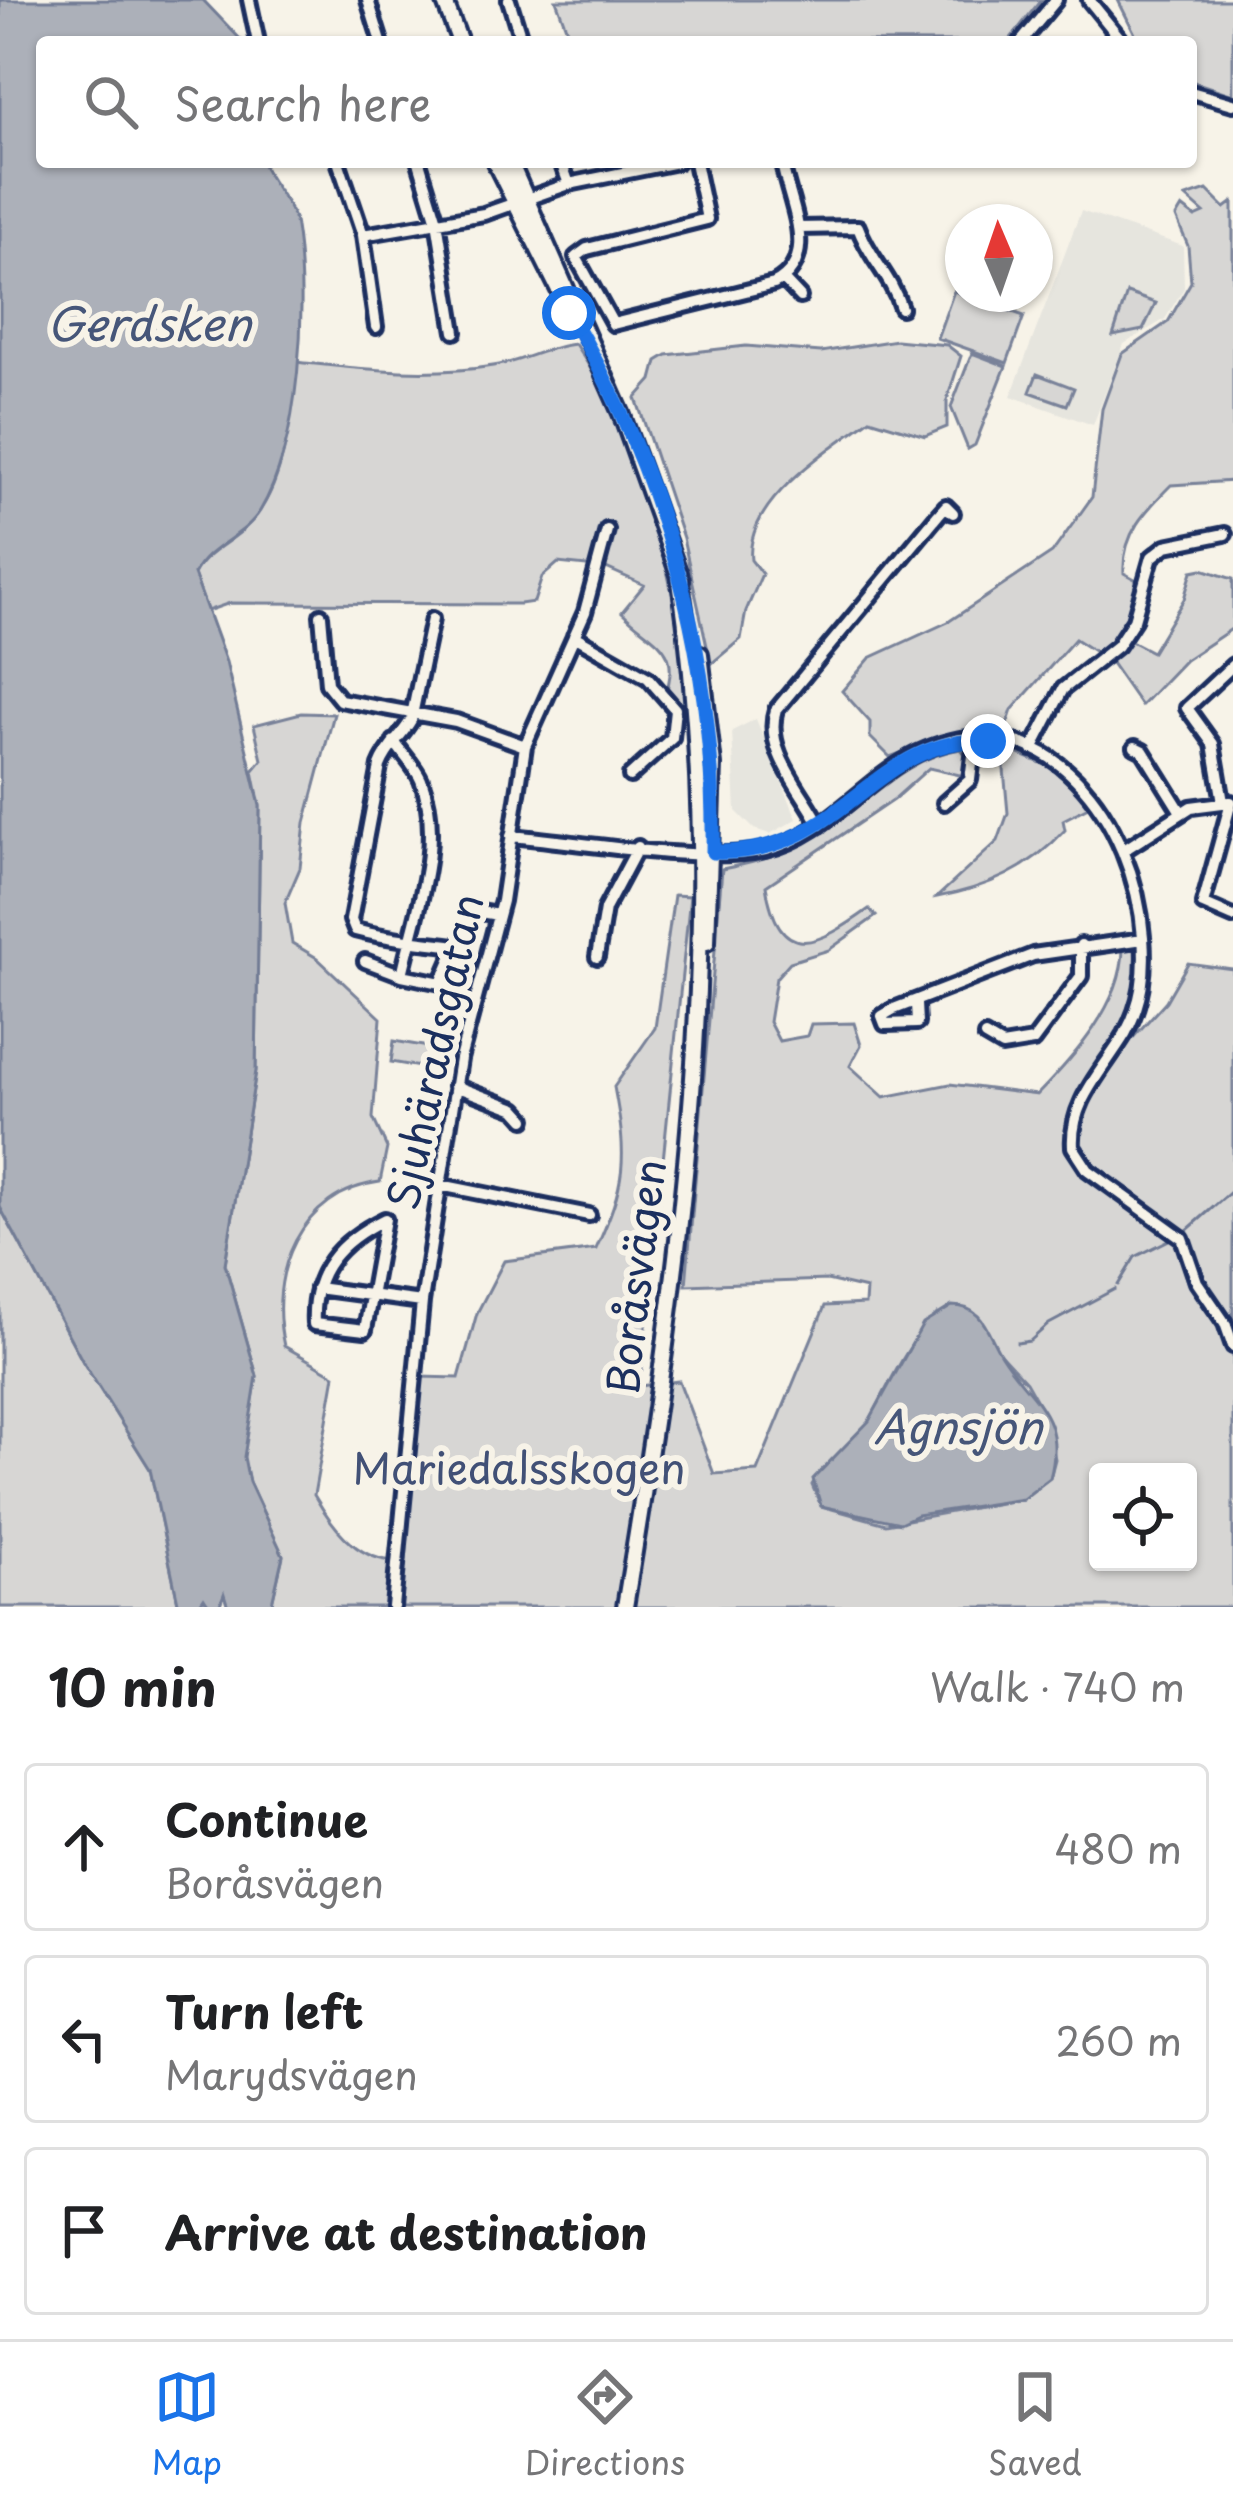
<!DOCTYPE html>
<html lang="en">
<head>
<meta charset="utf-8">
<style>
	body { margin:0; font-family:"Playpen Sans",sans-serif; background:#f2f2f2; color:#202124 }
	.controls { position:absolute; right:36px; bottom:36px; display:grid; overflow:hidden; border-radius:12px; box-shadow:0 3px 9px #0004 }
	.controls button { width:108px; height:108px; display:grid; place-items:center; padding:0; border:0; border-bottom:3px solid #e0e0e0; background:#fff; color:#202124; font:60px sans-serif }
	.compass { position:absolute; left:945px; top:204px; width:108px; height:108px; border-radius:50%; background:#fff; box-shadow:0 3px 9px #0004; rotate:358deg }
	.stop { position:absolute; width:36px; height:36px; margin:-27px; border:9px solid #1a73e8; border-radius:50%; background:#fff }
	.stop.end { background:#1a73e8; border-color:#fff; box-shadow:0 3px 12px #0008 }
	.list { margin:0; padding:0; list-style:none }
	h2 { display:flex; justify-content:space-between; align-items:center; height:156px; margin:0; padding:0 48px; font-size:51px }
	h2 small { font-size:39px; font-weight:400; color:#757577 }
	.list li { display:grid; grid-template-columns:78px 1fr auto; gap:36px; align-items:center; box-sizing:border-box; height:168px; margin:0 24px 24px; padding:0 24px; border:3px solid #e0e0e0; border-radius:12px }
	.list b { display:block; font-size:45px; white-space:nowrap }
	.list p { margin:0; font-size:39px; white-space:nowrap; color:#757577 }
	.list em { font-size:39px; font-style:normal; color:#757577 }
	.icon { flex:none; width:66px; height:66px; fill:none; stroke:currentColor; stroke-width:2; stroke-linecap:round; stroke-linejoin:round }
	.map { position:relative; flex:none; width:1233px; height:1607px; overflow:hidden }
	.search { position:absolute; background:#fff; box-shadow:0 3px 9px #0004; left:36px; right:36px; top:36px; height:132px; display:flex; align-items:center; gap:30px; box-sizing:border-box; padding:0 42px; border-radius:12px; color:#757577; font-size:45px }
	.sheet { height:732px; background:#fff }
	nav { display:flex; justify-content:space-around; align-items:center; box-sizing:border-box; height:168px; border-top:3px solid #e0e0e0; background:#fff; font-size:33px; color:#757577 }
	nav a { display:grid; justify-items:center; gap:6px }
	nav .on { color:#1a73e8 }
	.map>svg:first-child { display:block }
	.built { fill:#e6e5de }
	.green { fill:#d7d6d4; stroke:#798299; stroke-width:3; fill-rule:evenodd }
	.water { fill:#acb0b9; stroke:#727c95; stroke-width:3 }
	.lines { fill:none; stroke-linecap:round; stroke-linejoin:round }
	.stream { stroke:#727c95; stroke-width:3 }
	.minor-casing { stroke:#1b2f5e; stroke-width:20 }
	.major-casing { stroke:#1b2f5e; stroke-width:22 }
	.minor { stroke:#f7f3e8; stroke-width:10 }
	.major { stroke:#f7f3e8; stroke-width:14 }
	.route { stroke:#1a73e8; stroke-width:15 }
	.labels { text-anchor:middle; stroke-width:12; stroke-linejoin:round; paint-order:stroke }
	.street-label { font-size:42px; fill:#1b2f5e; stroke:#f7f3e8 }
	.park-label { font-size:42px; fill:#415076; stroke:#f7f3e8 }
	.water-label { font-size:45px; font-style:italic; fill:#465679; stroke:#f7f3e8 }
</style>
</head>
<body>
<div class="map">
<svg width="1233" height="1607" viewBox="0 0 1233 1607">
	<rect width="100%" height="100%" fill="#f7f3e8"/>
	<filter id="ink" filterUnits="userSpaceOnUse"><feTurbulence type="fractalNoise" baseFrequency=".00833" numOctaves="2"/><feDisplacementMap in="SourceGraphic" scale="24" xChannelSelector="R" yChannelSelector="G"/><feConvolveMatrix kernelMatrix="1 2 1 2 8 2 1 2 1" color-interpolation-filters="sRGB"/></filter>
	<g filter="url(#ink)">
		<!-- built -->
		<path class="built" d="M1081,211L1183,246L1184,288L1165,319L1124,344L1093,425L1011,396Z
			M756,719L797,819L770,834L754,829L736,811L732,731Z"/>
		<!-- green -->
		<path class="green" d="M556,0H1041L1008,42L571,41Z
			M1118,0H1233V95L1191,81V42H1139Z
			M1207,190L1225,208L1233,202V481L1171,485C1145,511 1122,534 1124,573L1140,582L1120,634L1100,655L1075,639L1012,710L1004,734L959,731L890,757L870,737V722L842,691L870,658L948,622L1052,553L1092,497L1102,409L1122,354L1168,322L1191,282L1188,246L1176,217L1182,207L1195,217L1204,213L1186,197Z
			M954,291L1024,316L1007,363L937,338Z
			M1127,293L1156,303L1143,330L1113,336Z
			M896,340L947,345L961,356L947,400V427L925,436L870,419C830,450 744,501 751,560L762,574L746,611L741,639L711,664L683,538L636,398L652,380L657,361L667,355L746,346L821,352Z
			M575,344C647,451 678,592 691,719L671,714L664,698C684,646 653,643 622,612L644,585L606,568L558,563L542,577L534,602L520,604L230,603L207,611L194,574C207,550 232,543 249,524C287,485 290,413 295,362C362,369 426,377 493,366C522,362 545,347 575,344Z
			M972,353L1006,366L975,445L968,449L951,407Z
			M1037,374L1074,388L1067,405L1030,392Z
			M1202,569L1233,579V628L1185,660L1141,706L1109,660L1127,639L1152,652L1184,599L1192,571Z
			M301,713L334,714L305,823L300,868L285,903L292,943L317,958L381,1018L373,1118L387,1148L380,1182C300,1192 267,1274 284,1346L335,1375L314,1495C335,1531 361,1565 406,1561L420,1377L459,1378L477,1313L504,1261L596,1249C626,1182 628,1160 614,1087L655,1028L674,895L690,896L640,1386L679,1381L714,1474L757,1471L825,1306L865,1304L866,1289L827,1280L686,1285L722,869C758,862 787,854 818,835C867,806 901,758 961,749L970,760L964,776L929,768L893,800L766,886C779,967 819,945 869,909L876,916L829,950L790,962L776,978L769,1022L779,1041L807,1036L811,1024L854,1023L861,1045L850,1066L884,1097L950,1084L1037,1095C1074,1057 1122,1004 1123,949H1138L1137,986L1113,1044L1122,1050L1166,1001L1188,963L1233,969V1607H271L283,1556L249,1482L243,1457L257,1376L225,1264L256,1070L260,806L253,771L262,760L254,725ZM937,1314L1001,1355L1026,1382L1046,1417L1055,1459L1050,1478L1022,1499L886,1524L821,1506L812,1485C826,1460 856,1445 870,1420C891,1381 906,1345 937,1314ZM1098,1472H1188V1562H1098Z
			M1002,747L1053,768L1094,804L1063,820L1065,830C1030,869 987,888 937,897L998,841L1008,813Z
			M394,1041L446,1050L443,1071L391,1062Z
			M0,1207L83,1362L150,1469L179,1607H0Z"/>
		<!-- water -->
		<path class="water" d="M0,0H203L243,42H42V162H262C270,184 293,204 296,227C308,302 300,445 260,511C243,538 209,545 194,574L226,662L260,806L256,1071L225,1264L257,1376L244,1457L249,1482L283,1555L271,1607H228L224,1594L219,1607H210L204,1598L198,1607H179L150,1469L83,1362L0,1207Z
			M952,1306C984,1306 987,1333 1001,1355C1029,1400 1067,1414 1050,1478L1023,1499L917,1515L900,1523L821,1506L813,1479L869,1421L923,1324Z"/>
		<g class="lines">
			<!-- stream -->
			<path class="stream" d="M1185,1232L1233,1190
				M1118,1285L1135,1257L1175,1237
				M1017,1343L1030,1341L1049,1324L1115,1289"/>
			<!-- minor casing -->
			<g class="minor-casing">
				<path id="minor" d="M249,0L258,42
					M368,0L381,42
					M509,0L522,42
					M1089,0L1123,42
					M1021,42L1056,0
					M1191,92L1233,104
					M419,162L437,221L455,332
					M561,162L569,184
					M695,162L707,219L587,249L576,257L613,324L774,284C822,259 788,202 782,162
					M339,164L363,235L376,327
					M798,228L858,227C869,258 891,276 901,308
					M363,235L484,214L569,184L677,162
					M783,279L800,297
					M321,615L327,684L340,700L456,721L525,746
					M574,636L648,678L675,709L672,738L630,776
					M394,741C402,754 415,766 421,780C445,842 415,914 402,975L441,983L457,946C423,942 389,939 355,930L351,920L380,766C387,747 402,736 411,720L432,619
					M1135,747L1143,751L1181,812
					M1032,749L1063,689L1117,646L1134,620L1152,557L1166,546L1225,534
					M1223,802L1213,744L1187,708L1233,665
					M1231,802L1203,904L1233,917
					M944,803L970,780L975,740
					M820,825C803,791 763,750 776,710L938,515L946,506L953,513
					M511,836C581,842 699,864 765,850C827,836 863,780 918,753C1048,691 1135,824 1143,937C1146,972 1142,1003 1125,1034C1103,1071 1070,1101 1073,1147L1088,1170L1182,1238L1197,1282L1225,1323L1233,1346
					M1124,850L1191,807L1230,802
					M474,911L498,915
					M597,957L605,909L638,847
					M365,961L402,975
					M916,1004L917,1023L885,1024L882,1016L894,1009L1033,955L1143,939
					M985,1036L1002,1046L1033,1041L1081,976V945
					M455,1086L516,1109L525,1119
					M440,1185L589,1215
					M385,1219L365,1330L314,1324C311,1271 340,1241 385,1219Z
					M317,1288L422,1302
					M393,1607L422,1302L460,1059L502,901L525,746L585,612L607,530"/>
			</g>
			<!-- major casing -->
			<g class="major-casing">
				<path id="major" d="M444,0L460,42
					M495,162L576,324
					M510,162L621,413L681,580
					M700,654L713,765L707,942
					M625,1607C681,1267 730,916 679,573"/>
			</g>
			<!-- minor -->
			<use href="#minor" class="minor"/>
			<!-- major -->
			<use href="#major" class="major"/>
		</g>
	</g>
	<g class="lines" filter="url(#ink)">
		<!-- route -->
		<path class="route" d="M569,313C666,478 716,661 713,852C845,857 871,736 988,741"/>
	</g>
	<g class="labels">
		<!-- street labels -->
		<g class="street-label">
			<text transform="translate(436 1052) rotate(-78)" y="15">Sjuhäradsgatan</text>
			<text transform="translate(637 1277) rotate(-83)" y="15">Boråsvägen</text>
		</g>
		<!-- park labels -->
		<g class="park-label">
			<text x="519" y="1484">Mariedalsskogen</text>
		</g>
		<!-- water labels -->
		<g class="water-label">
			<text x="149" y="341">Gerdsken</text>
			<text x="958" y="1444">Agnsjön</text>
		</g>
	</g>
</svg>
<div class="controls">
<button><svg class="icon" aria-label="locate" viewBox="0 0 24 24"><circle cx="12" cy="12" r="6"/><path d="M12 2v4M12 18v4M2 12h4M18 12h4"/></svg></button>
</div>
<svg class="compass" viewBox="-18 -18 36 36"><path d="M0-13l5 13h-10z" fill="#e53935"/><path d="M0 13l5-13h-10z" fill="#757577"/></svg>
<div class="stop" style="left:569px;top:313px"></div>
<div class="stop end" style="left:988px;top:741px"></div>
<div class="search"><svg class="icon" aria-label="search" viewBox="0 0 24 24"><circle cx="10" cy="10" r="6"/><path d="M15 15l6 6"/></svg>Search here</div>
</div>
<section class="sheet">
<h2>10 min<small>Walk · 740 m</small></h2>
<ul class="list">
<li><svg class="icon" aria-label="ahead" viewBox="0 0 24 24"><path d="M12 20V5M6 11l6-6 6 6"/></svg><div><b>Continue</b><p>Boråsvägen</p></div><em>480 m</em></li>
<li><svg class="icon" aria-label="left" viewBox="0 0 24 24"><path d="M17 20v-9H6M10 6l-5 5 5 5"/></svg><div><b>Turn left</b><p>Marydsvägen</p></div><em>260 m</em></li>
<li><svg class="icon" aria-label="arrive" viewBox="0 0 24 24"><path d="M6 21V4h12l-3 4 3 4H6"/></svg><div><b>Arrive at destination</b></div></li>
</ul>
</section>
<nav>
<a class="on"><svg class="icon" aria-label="map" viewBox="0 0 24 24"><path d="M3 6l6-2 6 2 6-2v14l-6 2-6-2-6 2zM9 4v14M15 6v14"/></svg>Map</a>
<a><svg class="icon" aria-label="directions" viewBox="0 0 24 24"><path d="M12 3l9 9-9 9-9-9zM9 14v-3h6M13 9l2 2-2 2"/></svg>Directions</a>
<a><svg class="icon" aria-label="saved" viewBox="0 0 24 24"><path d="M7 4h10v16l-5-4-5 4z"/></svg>Saved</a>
</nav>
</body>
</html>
